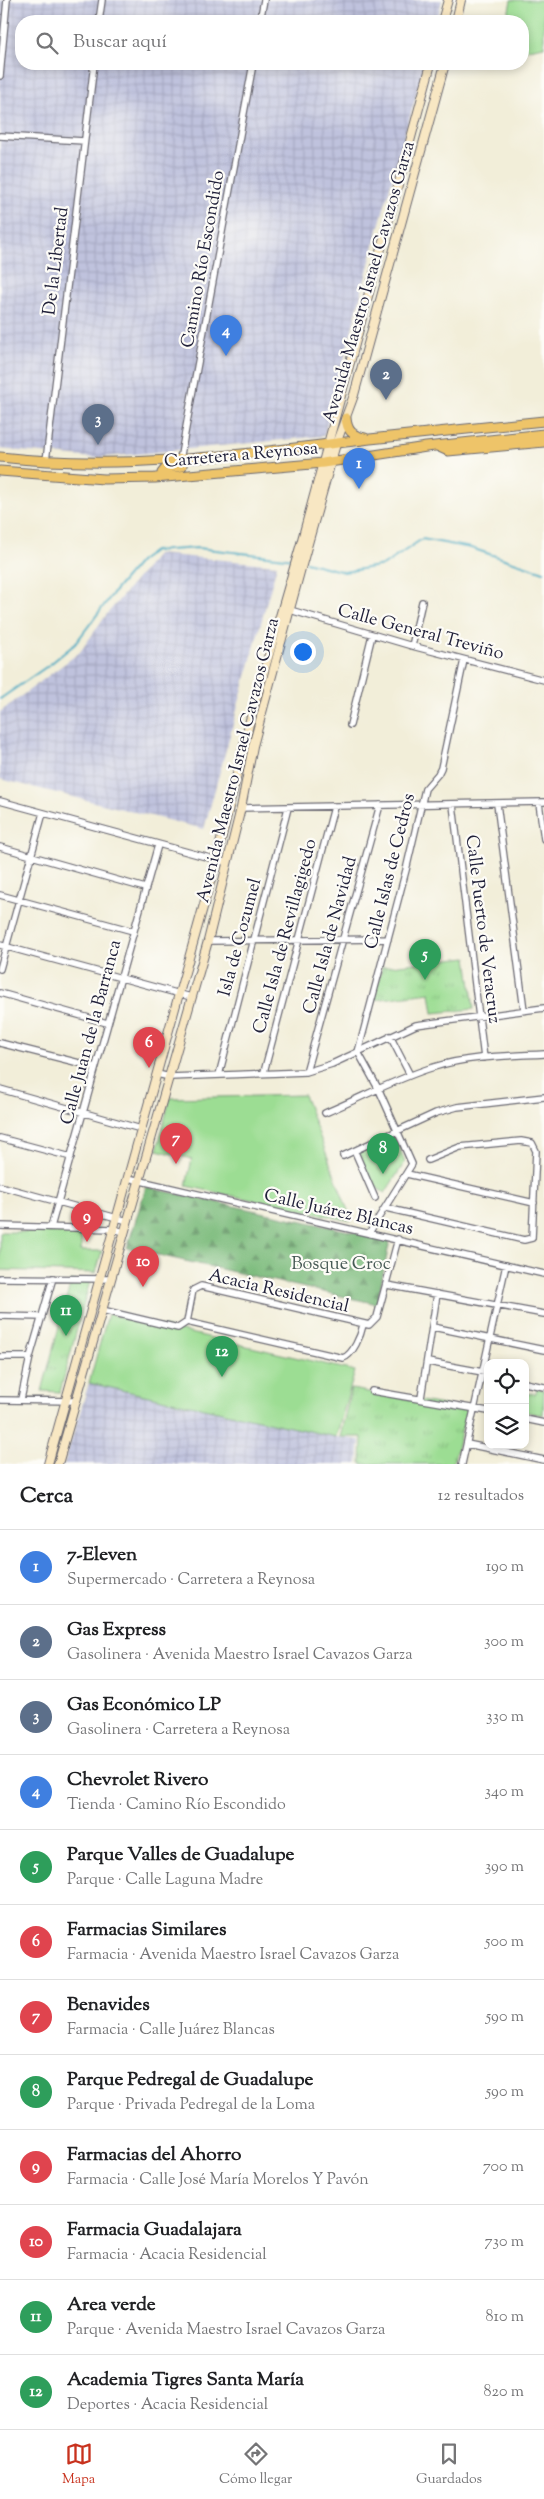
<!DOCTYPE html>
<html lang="es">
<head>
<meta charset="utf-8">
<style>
	body { margin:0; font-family:"Sorts Mill Goudy",serif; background:#f6f6f6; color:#202124 }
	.controls { position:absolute; right:15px; bottom:15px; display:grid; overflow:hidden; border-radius:10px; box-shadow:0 2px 8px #0003 }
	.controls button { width:45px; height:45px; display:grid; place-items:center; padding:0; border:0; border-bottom:1px solid #e0e0e0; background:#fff; color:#202124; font:25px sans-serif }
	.you { position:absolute; left:302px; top:651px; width:18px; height:18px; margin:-12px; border:4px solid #fff; border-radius:50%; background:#1a73e8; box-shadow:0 0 0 8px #1a73e833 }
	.badge { display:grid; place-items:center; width:32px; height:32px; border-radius:50%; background:#c8321e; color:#fff; font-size:16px; font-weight:700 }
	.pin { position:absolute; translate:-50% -41px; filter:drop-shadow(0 1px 2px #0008) }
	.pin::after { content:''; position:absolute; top:26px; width:18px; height:15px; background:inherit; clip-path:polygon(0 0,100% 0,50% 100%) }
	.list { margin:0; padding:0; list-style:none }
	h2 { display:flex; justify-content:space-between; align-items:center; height:65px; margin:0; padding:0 20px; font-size:21px }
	h2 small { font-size:16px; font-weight:400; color:#757577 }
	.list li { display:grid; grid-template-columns:32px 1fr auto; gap:15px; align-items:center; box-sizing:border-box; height:75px; padding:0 20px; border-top:1px solid #e0e0e0 }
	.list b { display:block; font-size:19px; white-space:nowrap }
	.list p { margin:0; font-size:16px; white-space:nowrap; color:#757577 }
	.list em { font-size:16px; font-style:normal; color:#757577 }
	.icon { flex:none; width:28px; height:28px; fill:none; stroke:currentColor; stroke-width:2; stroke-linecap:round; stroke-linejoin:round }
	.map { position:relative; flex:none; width:544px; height:1464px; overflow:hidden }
	.search { position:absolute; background:#fff; box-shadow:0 2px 8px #0003; left:15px; right:15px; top:15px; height:55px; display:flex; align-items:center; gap:12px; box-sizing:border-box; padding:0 18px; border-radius:20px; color:#757577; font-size:19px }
	.sheet { height:965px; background:#fff }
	nav { display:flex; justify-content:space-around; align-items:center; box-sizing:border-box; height:70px; border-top:1px solid #e0e0e0; background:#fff; font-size:14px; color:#757577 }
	nav a { display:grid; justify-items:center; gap:2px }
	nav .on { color:#c8321e }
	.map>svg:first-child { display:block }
	.industrial { fill:url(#industrial-grid) }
	.grass { fill:#9cdd93; stroke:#5f8067 }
	.forest { fill:url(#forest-firs); stroke:#506f5c }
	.park { fill:url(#park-tufts); stroke:#5f8067 }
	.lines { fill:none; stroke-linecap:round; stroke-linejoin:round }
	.stream { stroke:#42a9c2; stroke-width:2 }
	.minor-casing { stroke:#6b6972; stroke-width:8 }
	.secondary-casing { stroke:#6b6972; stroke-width:10 }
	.primary-casing { stroke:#6b6972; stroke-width:11 }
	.minor { stroke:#fff; stroke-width:5.5 }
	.secondary { stroke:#f8e7c3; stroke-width:8 }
	.primary { stroke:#eec469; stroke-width:9 }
	.labels { text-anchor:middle; stroke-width:4.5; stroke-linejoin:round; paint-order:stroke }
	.street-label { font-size:18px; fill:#22223b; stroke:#fdfcf7 }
	.park-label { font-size:18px; fill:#475a55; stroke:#fdfcf7 }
</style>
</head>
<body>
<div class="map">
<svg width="544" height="1464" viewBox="0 0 544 1464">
	<defs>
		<pattern id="industrial-grid" width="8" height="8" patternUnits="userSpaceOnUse" patternTransform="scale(1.25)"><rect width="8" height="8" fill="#bfc2dd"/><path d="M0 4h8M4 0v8" fill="none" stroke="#a4a6bf"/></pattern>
		<pattern id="forest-firs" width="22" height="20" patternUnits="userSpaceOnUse" patternTransform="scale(1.25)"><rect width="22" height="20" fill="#7dbc7d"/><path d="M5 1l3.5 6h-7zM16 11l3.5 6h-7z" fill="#669868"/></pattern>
		<pattern id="park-tufts" width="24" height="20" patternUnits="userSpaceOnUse" patternTransform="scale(1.25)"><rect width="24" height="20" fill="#9cdd93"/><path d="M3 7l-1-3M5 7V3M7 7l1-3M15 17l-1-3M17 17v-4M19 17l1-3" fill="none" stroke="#86bd80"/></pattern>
	</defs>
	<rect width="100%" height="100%" fill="#fdfcf7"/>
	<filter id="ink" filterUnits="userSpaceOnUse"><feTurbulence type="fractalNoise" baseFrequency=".02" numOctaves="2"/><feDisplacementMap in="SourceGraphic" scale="10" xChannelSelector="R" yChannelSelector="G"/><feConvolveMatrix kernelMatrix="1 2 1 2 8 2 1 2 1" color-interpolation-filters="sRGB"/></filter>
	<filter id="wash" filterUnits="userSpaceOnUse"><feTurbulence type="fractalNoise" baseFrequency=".0096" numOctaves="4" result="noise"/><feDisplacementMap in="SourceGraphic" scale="20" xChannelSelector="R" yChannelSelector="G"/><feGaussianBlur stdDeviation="1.12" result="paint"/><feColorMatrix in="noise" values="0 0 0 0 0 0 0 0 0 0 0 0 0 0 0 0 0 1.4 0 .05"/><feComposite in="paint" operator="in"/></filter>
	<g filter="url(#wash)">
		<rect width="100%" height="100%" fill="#f2eed9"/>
		<!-- industrial -->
		<path class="industrial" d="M0,0H442L437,21H21V64H425L379,226L324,436L94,458L0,449Z
			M158,554L277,565L204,829L0,779V712L80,652L107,614Z
			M89,1383L336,1437L360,1440L358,1464H64Z"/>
		<!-- grass -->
		<path class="grass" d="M511,0H544V46L523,50V21H507Z
			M304,1095L352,1221L186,1186L192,1159L157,1150L170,1098Z
			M0,1232H81V1251H102L96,1273L0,1270Z
			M108,1314L355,1371L336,1437L89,1383Z"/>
		<!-- forest -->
		<path class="forest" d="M146,1187L390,1240L377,1304L127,1248Z"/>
		<!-- park -->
		<path class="park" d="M467,957L474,1009L433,1013L430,993L374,1000L382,967Z
			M395,1136L405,1162L385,1193L372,1185L359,1152Z
			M71,1281H90L60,1392L42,1391Z
			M537,1388L544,1390L543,1415L525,1412V1394L536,1393Z
			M351,1389L467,1409L453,1464H361L362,1437H340Z"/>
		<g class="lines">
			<!-- stream -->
			<path class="stream" d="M306,562L344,572L384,565L422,539L471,548L544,572
				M0,699L49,665L75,644L114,592L140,561L154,551L198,548L294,559"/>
		</g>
	</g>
	<g filter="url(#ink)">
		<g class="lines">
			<!-- minor casing -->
			<g class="minor-casing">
				<path id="minor" d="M99,21L102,0
					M260,21L264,0
					M0,76L7,0
					M0,136L84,141
					M180,460L253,64
					M46,461L94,64
					M290,610L412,646L544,680
					M412,646L422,602
					M350,725L372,635
					M0,801L228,863
					M539,803L544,839
					M497,804L524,1010
					M453,805L484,1058
					M241,808L544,802
					M0,847L145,888
					M0,895L133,931
					M208,941L388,939
					M0,945L191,997
					M0,969L43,813
					M0,993L107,1023
					M390,1036L410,1075
					M0,1043L95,1067
					M264,1072L334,807
					M306,1072L380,805
					M157,1074L170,1077L306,1072L332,1064L416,1025L544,1008
					M219,1075L288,808
					M0,1089L141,1129
					M325,1113C361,1098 397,1078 434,1067C469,1056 508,1056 544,1054
					M0,1138L71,1157
					M355,1152L375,1198
					M343,1156L436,1113L457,1107L544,1097
					M407,1174L534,1203
					M128,1178L544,1274
					M0,1186L128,1221
					M386,1208L524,1240L532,1238L536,1151L532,1143L521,1141L460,1147L428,1160
					M0,1226L114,1229L124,1232
					M51,1227L158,845
					M369,1233L412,1164L379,1090L358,1052L406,870L425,789L438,774L441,768L464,660
					M0,1278L111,1279
					M387,1285L544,1314
					M102,1310L178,1328L187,1322L193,1290L201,1286L369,1325L377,1317L398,1239
					M0,1316L42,1317
					M187,1322L343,1358C353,1355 361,1335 363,1325
					M433,1327L544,1350
					M0,1357H30
					M428,1362L488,1373
					M525,1383L544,1387
					M372,1391L488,1411
					M421,1398L437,1294
					M21,1399L30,1357L53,1278
					M0,1400L75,1401
					M525,1419L544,1423
					M467,1444L544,1460
					M462,1464L506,1265"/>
			</g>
			<!-- secondary casing -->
			<g class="secondary-casing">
				<path id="secondary" d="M442,21L448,0
					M456,21L461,0
					M48,1464L216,861L250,720L300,547L431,64
					M58,1464L208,941L241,808L253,746L300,572L336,444L354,395L445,64"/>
			</g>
			<!-- primary casing -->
			<g class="primary-casing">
				<path id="primary" d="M346,418C347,430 352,436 365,438
					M437,446L448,451L544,442
					M0,457C124,471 247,454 370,439C428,433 486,427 544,421
					M0,471L104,479L155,478L323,463L426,447L544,434
					M162,477V473L166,468L182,466"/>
			</g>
			<!-- minor -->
			<use href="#minor" class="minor"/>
			<!-- secondary -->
			<use href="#secondary" class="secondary"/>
			<!-- primary -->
			<use href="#primary" class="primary"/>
		</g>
	</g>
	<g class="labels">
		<!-- street labels -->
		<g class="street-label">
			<text transform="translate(202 259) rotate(-80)" y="6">Camino Río Escondido</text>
			<text transform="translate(55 261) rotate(-83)" y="6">De la Libertad</text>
			<text transform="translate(368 282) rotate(-74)" y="6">Avenida Maestro Israel Cavazos Garza</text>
			<text transform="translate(241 454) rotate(-5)" y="6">Carretera a Reynosa</text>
			<text transform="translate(421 631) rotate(15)" y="6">Calle General Treviño</text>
			<text transform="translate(237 760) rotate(-76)" y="6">Avenida Maestro Israel Cavazos Garza</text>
			<text transform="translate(389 871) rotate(-76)" y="6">Calle Islas de Cedros</text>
			<text transform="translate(484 929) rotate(83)" y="6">Calle Puerto de Veracruz</text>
			<text transform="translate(329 935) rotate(-75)" y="6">Calle Isla de Navidad</text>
			<text transform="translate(284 936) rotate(-75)" y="6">Calle Isla de Revillagigedo</text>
			<text transform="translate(239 937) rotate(-75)" y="6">Isla de Cozumel</text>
			<text transform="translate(90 1032) rotate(-75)" y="6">Calle Juan de la Barranca</text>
			<text transform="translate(339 1211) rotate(13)" y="6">Calle Juárez Blancas</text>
			<text transform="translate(279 1290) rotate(13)" y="6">Acacia Residencial</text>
		</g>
		<!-- park labels -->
		<g class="park-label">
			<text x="341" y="1269">Bosque Croc</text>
		</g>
	</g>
</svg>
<div class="controls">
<button><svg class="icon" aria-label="locate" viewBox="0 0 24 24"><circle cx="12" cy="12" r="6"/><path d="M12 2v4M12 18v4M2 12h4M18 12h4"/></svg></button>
<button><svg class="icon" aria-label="layers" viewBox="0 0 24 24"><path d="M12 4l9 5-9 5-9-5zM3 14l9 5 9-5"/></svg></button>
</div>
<div class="you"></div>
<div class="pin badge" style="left:359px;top:489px;background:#3f7fe0">1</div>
<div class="pin badge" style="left:386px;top:400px;background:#5c6f8a">2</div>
<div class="pin badge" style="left:98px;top:445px;background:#5c6f8a">3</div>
<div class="pin badge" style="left:226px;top:356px;background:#3f7fe0">4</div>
<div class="pin badge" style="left:425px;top:980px;background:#2e9e5b">5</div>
<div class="pin badge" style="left:149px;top:1068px;background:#e0444e">6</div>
<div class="pin badge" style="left:176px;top:1164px;background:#e0444e">7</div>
<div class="pin badge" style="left:383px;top:1174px;background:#2e9e5b">8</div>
<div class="pin badge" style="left:87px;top:1242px;background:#e0444e">9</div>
<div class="pin badge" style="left:143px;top:1287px;background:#e0444e">10</div>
<div class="pin badge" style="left:66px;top:1336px;background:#2e9e5b">11</div>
<div class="pin badge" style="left:222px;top:1377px;background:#2e9e5b">12</div>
<div class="search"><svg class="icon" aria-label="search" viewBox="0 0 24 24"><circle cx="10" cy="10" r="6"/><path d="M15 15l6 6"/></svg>Buscar aquí</div>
</div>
<section class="sheet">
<h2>Cerca<small>12 resultados</small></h2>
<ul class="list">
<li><span class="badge" style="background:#3f7fe0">1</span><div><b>7-Eleven</b><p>Supermercado · Carretera a Reynosa</p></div><em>190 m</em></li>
<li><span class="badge" style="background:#5c6f8a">2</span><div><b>Gas Express</b><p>Gasolinera · Avenida Maestro Israel Cavazos Garza</p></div><em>300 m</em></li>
<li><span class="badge" style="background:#5c6f8a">3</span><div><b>Gas Económico LP</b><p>Gasolinera · Carretera a Reynosa</p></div><em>330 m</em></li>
<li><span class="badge" style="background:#3f7fe0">4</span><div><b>Chevrolet Rivero</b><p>Tienda · Camino Río Escondido</p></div><em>340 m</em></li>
<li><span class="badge" style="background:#2e9e5b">5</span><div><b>Parque Valles de Guadalupe</b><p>Parque · Calle Laguna Madre</p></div><em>390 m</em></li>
<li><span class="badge" style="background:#e0444e">6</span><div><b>Farmacias Similares</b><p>Farmacia · Avenida Maestro Israel Cavazos Garza</p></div><em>500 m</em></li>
<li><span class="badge" style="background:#e0444e">7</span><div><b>Benavides</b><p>Farmacia · Calle Juárez Blancas</p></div><em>590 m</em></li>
<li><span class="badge" style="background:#2e9e5b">8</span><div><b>Parque Pedregal de Guadalupe</b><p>Parque · Privada Pedregal de la Loma</p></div><em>590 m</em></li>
<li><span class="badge" style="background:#e0444e">9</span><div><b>Farmacias del Ahorro</b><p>Farmacia · Calle José María Morelos Y Pavón</p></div><em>700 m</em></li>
<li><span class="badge" style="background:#e0444e">10</span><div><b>Farmacia Guadalajara</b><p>Farmacia · Acacia Residencial</p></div><em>730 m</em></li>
<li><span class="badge" style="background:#2e9e5b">11</span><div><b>Area verde</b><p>Parque · Avenida Maestro Israel Cavazos Garza</p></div><em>810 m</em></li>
<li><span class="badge" style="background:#2e9e5b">12</span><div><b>Academia Tigres Santa María</b><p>Deportes · Acacia Residencial</p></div><em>820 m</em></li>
</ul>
</section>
<nav>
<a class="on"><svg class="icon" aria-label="map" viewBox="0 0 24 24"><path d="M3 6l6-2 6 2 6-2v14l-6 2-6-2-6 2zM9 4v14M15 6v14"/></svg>Mapa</a>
<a><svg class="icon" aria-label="directions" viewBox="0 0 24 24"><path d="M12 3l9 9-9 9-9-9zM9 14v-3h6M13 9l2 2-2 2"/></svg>Cómo llegar</a>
<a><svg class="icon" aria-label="saved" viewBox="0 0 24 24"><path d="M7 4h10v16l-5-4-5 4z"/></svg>Guardados</a>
</nav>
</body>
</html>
